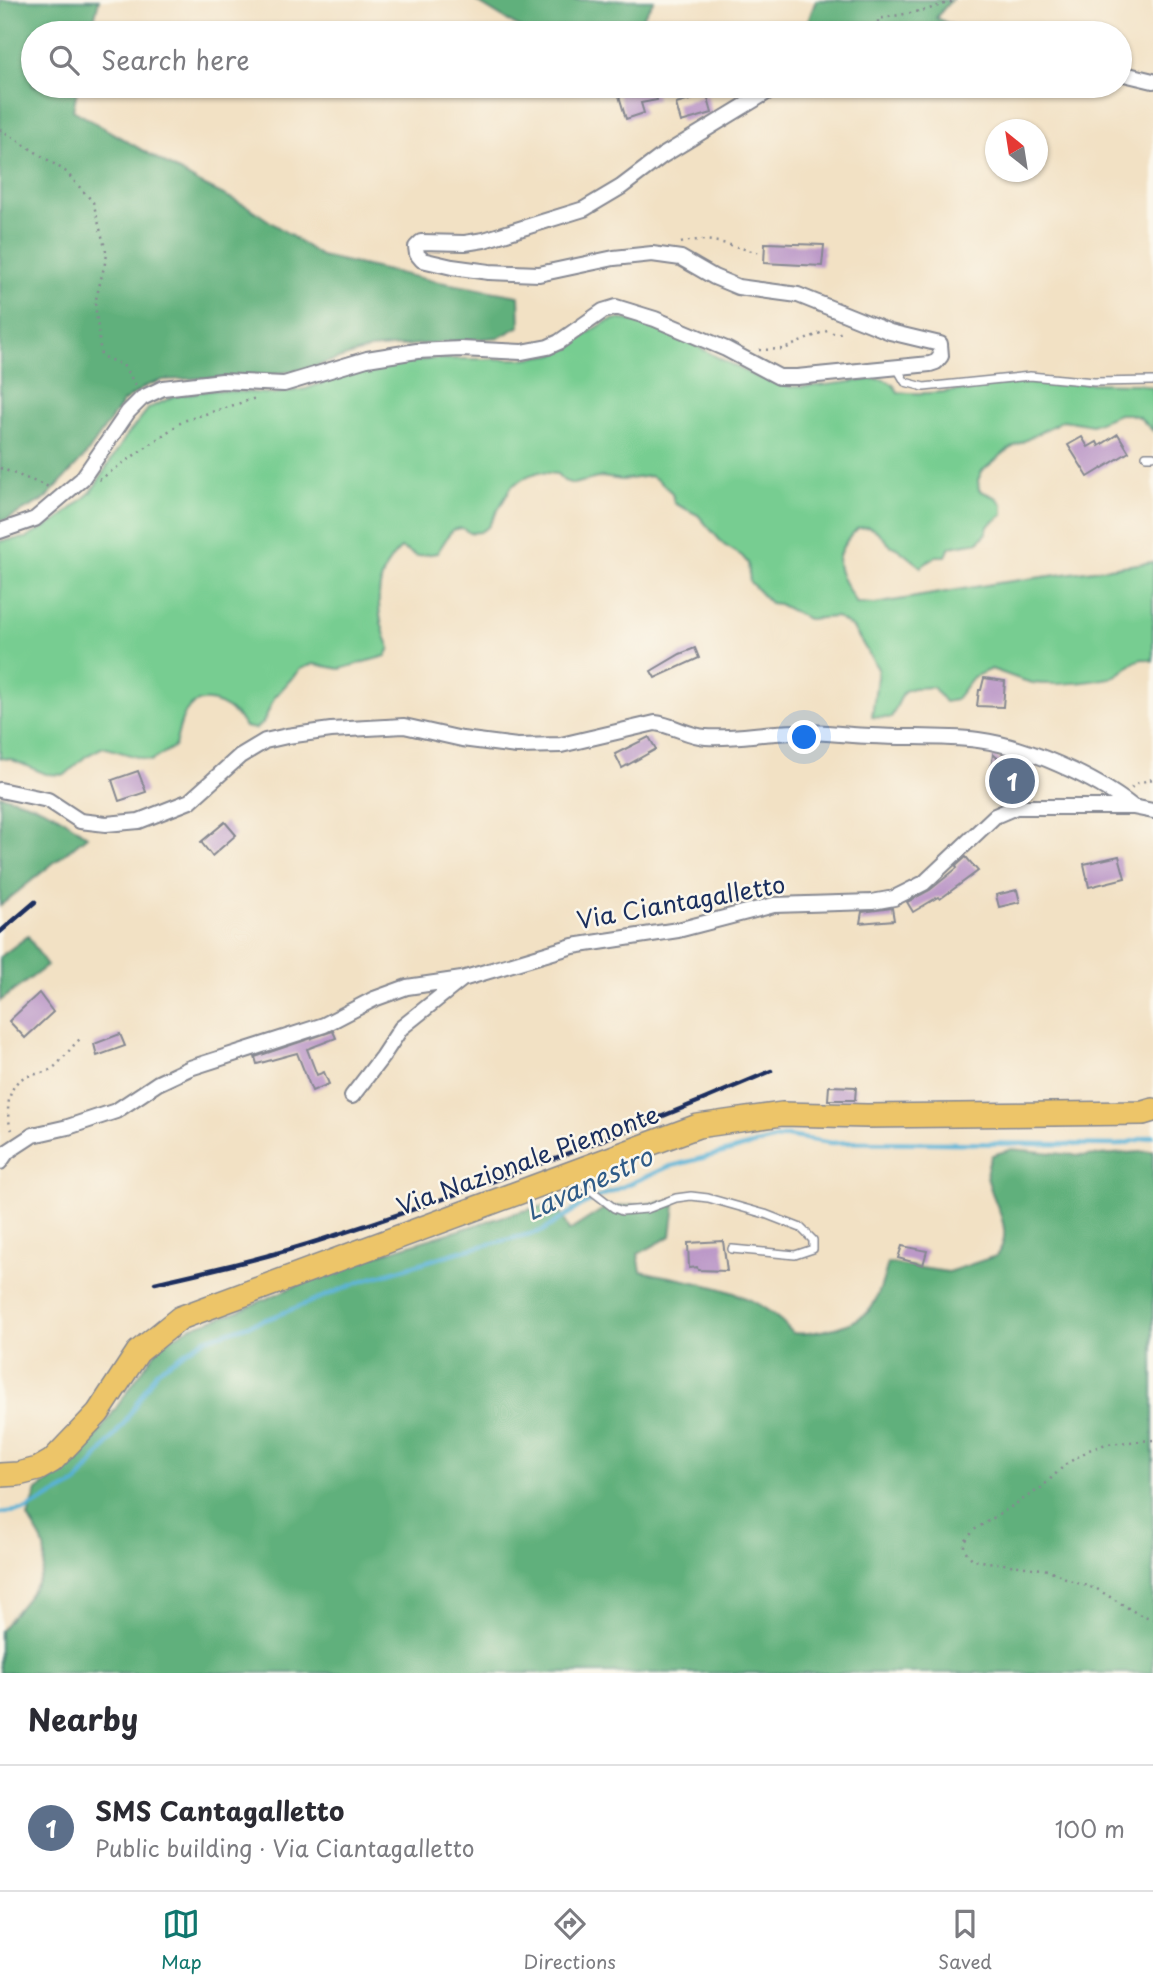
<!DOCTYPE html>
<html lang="en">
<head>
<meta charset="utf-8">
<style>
	body { margin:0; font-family:"Playpen Sans",sans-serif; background:#f7f7f7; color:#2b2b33 }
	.compass { position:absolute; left:985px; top:119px; width:63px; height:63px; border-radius:50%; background:#fff; box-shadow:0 2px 5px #0004; rotate:330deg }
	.you { position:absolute; left:805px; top:738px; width:24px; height:24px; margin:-18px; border:5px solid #fff; border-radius:50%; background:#1a73e8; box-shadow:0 0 0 10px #1a73e833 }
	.badge { display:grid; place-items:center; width:46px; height:46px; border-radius:50%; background:#0f766e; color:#fff; font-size:23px; font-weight:700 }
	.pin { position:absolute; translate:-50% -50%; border:4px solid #fff; box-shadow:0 2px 7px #0006 }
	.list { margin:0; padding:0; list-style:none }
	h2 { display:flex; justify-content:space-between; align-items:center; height:91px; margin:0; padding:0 28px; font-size:30px }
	h2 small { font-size:23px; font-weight:400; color:#7c7c81 }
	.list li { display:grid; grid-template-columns:46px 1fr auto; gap:21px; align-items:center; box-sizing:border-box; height:126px; padding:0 28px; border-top:2px solid #e1e1e2 }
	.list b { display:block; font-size:26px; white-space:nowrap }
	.list p { margin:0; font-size:23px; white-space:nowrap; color:#7c7c81 }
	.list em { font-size:23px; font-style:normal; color:#7c7c81 }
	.icon { flex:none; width:38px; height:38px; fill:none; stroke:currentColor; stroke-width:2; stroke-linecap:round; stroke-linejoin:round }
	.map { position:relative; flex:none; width:1153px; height:1673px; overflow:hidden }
	.search { position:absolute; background:#fff; box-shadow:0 2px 5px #0004; left:21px; right:21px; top:21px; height:77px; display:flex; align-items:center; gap:18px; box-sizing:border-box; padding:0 24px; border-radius:38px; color:#7c7c81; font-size:26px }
	.sheet { height:217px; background:#fff }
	nav { display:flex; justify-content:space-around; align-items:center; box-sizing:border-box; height:98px; border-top:2px solid #e1e1e2; background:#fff; font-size:19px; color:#7c7c81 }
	nav a { display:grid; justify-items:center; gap:4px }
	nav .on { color:#0f766e }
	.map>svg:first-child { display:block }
	.green { fill:#77cd91; stroke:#497e78; stroke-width:2 }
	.forest { fill:#61b07b; stroke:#3e706c; stroke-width:2 }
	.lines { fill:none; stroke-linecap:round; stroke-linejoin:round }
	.stream { stroke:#57b1d5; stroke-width:4.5 }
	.building { fill:#bc99c8 }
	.lane-casing { stroke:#868891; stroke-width:10 }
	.street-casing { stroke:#868891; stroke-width:18 }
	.primary-casing { stroke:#868891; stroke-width:26 }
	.path { stroke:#868891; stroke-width:2.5; stroke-dasharray:2 5; stroke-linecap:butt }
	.lane { stroke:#fff; stroke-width:7 }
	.street { stroke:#fff; stroke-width:14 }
	.primary { stroke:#edc569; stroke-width:23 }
	.rail { stroke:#1b2f5e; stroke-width:4.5 }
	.labels { text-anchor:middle; stroke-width:5; stroke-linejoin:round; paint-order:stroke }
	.street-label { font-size:24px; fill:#1b2f5e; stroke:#fbf7ec }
	.water-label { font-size:26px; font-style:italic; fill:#305c88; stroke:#fbf7ec }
</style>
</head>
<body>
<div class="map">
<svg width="1153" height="1673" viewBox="0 0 1153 1673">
	<rect width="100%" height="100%" fill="#fbf7ec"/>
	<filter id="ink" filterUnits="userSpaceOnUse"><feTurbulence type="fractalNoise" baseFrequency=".0143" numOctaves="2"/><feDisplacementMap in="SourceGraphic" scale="14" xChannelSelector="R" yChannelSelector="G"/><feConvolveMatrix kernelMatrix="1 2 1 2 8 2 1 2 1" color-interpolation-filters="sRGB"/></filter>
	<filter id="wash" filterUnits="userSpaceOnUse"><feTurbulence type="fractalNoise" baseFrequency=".00686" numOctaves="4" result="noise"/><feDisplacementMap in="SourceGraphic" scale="28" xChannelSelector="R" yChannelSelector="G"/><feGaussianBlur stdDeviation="1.57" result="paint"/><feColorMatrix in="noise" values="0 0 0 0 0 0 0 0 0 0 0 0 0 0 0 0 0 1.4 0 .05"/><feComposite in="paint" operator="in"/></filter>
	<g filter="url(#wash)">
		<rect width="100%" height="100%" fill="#f2e1c4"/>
		<!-- green -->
		<path class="green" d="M616,319C679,322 727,374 787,386C804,390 854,381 874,379C886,379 892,381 898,392C932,396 963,389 996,385C1043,380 1091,384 1138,384L1153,388V431L1139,417L1129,414H1119L1092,425L1063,420L1009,449L982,471L978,480L979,490L997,498L1003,505V515L988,526L985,535L978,542L950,547L946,556H936L921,567L898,549L890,545L877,531L868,527L858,528C827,559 837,569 856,603L875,604L998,583L1153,562V661C1135,652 1126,674 1110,678C1090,682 1053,686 1033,683C1019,680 1004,673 991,669L973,677L955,700L945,702L933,687L913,688L904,691L891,718L872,717L878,669L853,628L836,617L808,619L779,604L770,603L750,582L748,563L742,556L724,545L698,515L674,503L672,493L658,480L650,476L622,480L602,477L573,484L564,481L557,474L539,472L528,476L512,486L488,527L480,532L470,533L462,528L452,530L437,553L417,556L401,548C372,573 375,616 390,648L386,656L340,669L313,664L300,669L274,698L263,723L255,729L245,727C237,710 205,689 188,709C180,718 178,735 175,746L151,761L103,747L86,756L65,775L46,774L10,759L0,758V541L26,538L58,520L91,492L127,435L149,408L175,396L213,390L274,394L306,389L354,371L430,359H521L555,354L606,322Z"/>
		<!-- forest -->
		<path class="forest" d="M0,0H99L91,33H33V86H78L73,110L201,184L247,206L321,256L434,281L519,296L520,326L500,337L370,349L313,367L272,375L163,380L146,386L123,402L85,456L45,499L6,520H0Z
			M474,0H654L639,24L625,33H528Z
			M816,0H951L936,18L969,33H797L806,26Z
			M0,795C40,806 54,810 87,836L0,906Z
			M28,936L47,966L0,1001V957Z
			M1012,1149L1085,1156L1153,1151V1673H0V1631C18,1605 56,1577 42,1541C38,1533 32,1525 28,1517L37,1490L81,1458L158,1348L170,1339L189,1328L239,1311L338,1267L511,1214L556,1203L569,1231L605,1208L663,1202L675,1204L671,1236L638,1254L641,1271C698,1284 752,1286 793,1333C813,1336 864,1324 873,1305C880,1293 884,1277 888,1263L948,1272L996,1256C1017,1230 992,1204 987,1176C985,1170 990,1161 992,1155Z"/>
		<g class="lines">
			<!-- stream -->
			<path class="stream" d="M0,1513L25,1510L77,1483L124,1423L157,1371L203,1340L273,1317L362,1281L458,1252L542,1231L583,1204L668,1167L787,1136L831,1143L860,1142L1118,1145L1153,1136"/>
		</g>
		<g id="blocks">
			<!-- building -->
			<path class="building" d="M616,86H655L657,100L641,103L644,113L626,119Z
				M707,95L712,113L681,122L676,104Z
				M765,243L824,245L822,266L764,263Z
				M1118,434L1129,452L1088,477L1068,445L1082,437L1088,447L1097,442L1099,446Z
				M695,648L699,658L655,678L651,671L680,654Z
				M984,678L1005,681L1003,707L977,706L979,690H981Z
				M649,737L656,749L622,768L615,754Z
				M993,754L1005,765L1031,764L1030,795H1000L999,785L990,777Z
				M138,771L146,792L119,801L112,780Z
				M225,822L236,835L212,856L201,842Z
				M1119,856L1125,878L1089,887L1084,864Z
				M966,857L978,871L940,899L938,897L913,912L907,902L930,890L957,868L956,866Z
				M1017,890L1020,902L999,907L996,895Z
				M892,908L894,920L860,923L862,912Z
				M39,993L53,1012L25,1038L9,1021Z
				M333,1031L336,1038L307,1049L317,1075L324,1072L329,1084L312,1091L297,1053L257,1064L255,1057Z
				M120,1034L125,1046L97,1056L94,1044Z
				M829,1086L856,1087L855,1100H828Z
				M723,1241L727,1271L698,1270L697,1267L689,1268L688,1243Z
				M902,1246L927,1251L923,1265L898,1258Z"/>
		</g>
	</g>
	<g filter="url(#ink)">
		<use href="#blocks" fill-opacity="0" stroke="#868891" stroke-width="2"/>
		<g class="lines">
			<!-- lane casing -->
			<g class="lane-casing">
				<path id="lane" d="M897,368L905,382L924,387L1030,376L1094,382L1153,381
					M1146,456H1153
					M575,1178L614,1208L622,1211L647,1209L676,1198L691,1196L708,1198L765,1214L801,1228L813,1240V1249L795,1255L732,1249"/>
			</g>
			<!-- street casing -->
			<g class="street-casing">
				<path id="street" d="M1120,73L1153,81
					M0,531L35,519L82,479L128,412L142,398L163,388L222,381L284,384L367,359L417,351L461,349L522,352L548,347L559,342L603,311L616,307L655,319L726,349L779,377H797L930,364L936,362L941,356L940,344L890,332L798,295L738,287L714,277L681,258L652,254L614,258L539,274L489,272L452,267L422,260L417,254L416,247L421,242L465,243L484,240L584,209L621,187L662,156L777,86
					M0,790L48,800L80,821L106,824L139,821L190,801L240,756L265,741L287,736L331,730L404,726L462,739L517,746L561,745L655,723C673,725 688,736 706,737C738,739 770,731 802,732C825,732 848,735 871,736C907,738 942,736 978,740C1026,746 1095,777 1133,807
					M352,1096L382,1057L401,1028L461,980
					M0,1162L7,1152L33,1135L68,1127L116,1111L158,1083L190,1068L324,1025L374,999L407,987L462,979L573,946L678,930L774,905L872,902L894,898L924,883L995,816L1016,807H1133L1153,811"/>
			</g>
			<!-- primary casing -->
			<g class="primary-casing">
				<path id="primary" d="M0,1475L18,1474L38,1469L52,1461L98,1413L138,1352L180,1318L698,1126L782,1114L867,1116L1143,1113L1153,1110"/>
			</g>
			<!-- path -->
			<path class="path" d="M917,33L884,28L878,23V19L926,10L957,0
				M0,129L65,171L93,202L107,255L95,303L101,356L123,365L137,387
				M681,243C709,234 734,248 761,253
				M759,350L784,349L825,331L837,334L845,331
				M0,468L49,487
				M99,480L183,421L256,398
				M1131,788L1138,783L1153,779
				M12,1130C5,1116 7,1088 21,1079C31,1073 43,1075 53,1068C63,1060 70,1048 80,1039
				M1153,1440L1106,1444L1089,1450L1066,1464L1041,1488L974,1530L964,1543V1549L973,1560L1049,1570L1074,1582L1097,1589L1138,1614L1153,1619"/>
			<!-- lane -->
			<use href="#lane" class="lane"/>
			<!-- street -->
			<use href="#street" class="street"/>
			<!-- primary -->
			<use href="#primary" class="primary"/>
			<!-- rail -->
			<path class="rail" d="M0,932L35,902
				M155,1283C211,1270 269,1257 324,1239C476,1190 625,1134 771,1071"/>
		</g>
	</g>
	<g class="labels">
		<!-- street labels -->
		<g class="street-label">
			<text transform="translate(681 903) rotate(-10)" y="8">Via Ciantagalletto</text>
			<text transform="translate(528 1161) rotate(-20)" y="8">Via Nazionale Piemonte</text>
		</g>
		<!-- water labels -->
		<g class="water-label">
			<text transform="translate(589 1184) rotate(-25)" y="9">Lavanestro</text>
		</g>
	</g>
</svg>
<svg class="compass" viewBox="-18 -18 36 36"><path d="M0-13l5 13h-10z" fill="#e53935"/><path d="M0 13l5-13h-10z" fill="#7c7c81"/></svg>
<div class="you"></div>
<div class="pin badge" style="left:1012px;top:781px;background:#5c6f8a">1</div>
<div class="search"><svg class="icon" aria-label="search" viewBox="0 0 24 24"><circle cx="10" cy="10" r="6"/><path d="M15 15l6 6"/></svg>Search here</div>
</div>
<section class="sheet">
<h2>Nearby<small></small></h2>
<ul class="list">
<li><span class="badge" style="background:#5c6f8a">1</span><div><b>SMS Cantagalletto</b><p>Public building · Via Ciantagalletto</p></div><em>100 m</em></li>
</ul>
</section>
<nav>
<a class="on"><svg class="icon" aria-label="map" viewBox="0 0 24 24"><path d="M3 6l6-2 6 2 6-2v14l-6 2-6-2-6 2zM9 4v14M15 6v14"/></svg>Map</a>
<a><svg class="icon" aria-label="directions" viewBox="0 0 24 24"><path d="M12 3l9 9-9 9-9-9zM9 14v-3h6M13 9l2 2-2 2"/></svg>Directions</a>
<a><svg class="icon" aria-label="saved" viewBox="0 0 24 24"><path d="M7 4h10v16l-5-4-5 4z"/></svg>Saved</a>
</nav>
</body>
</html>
